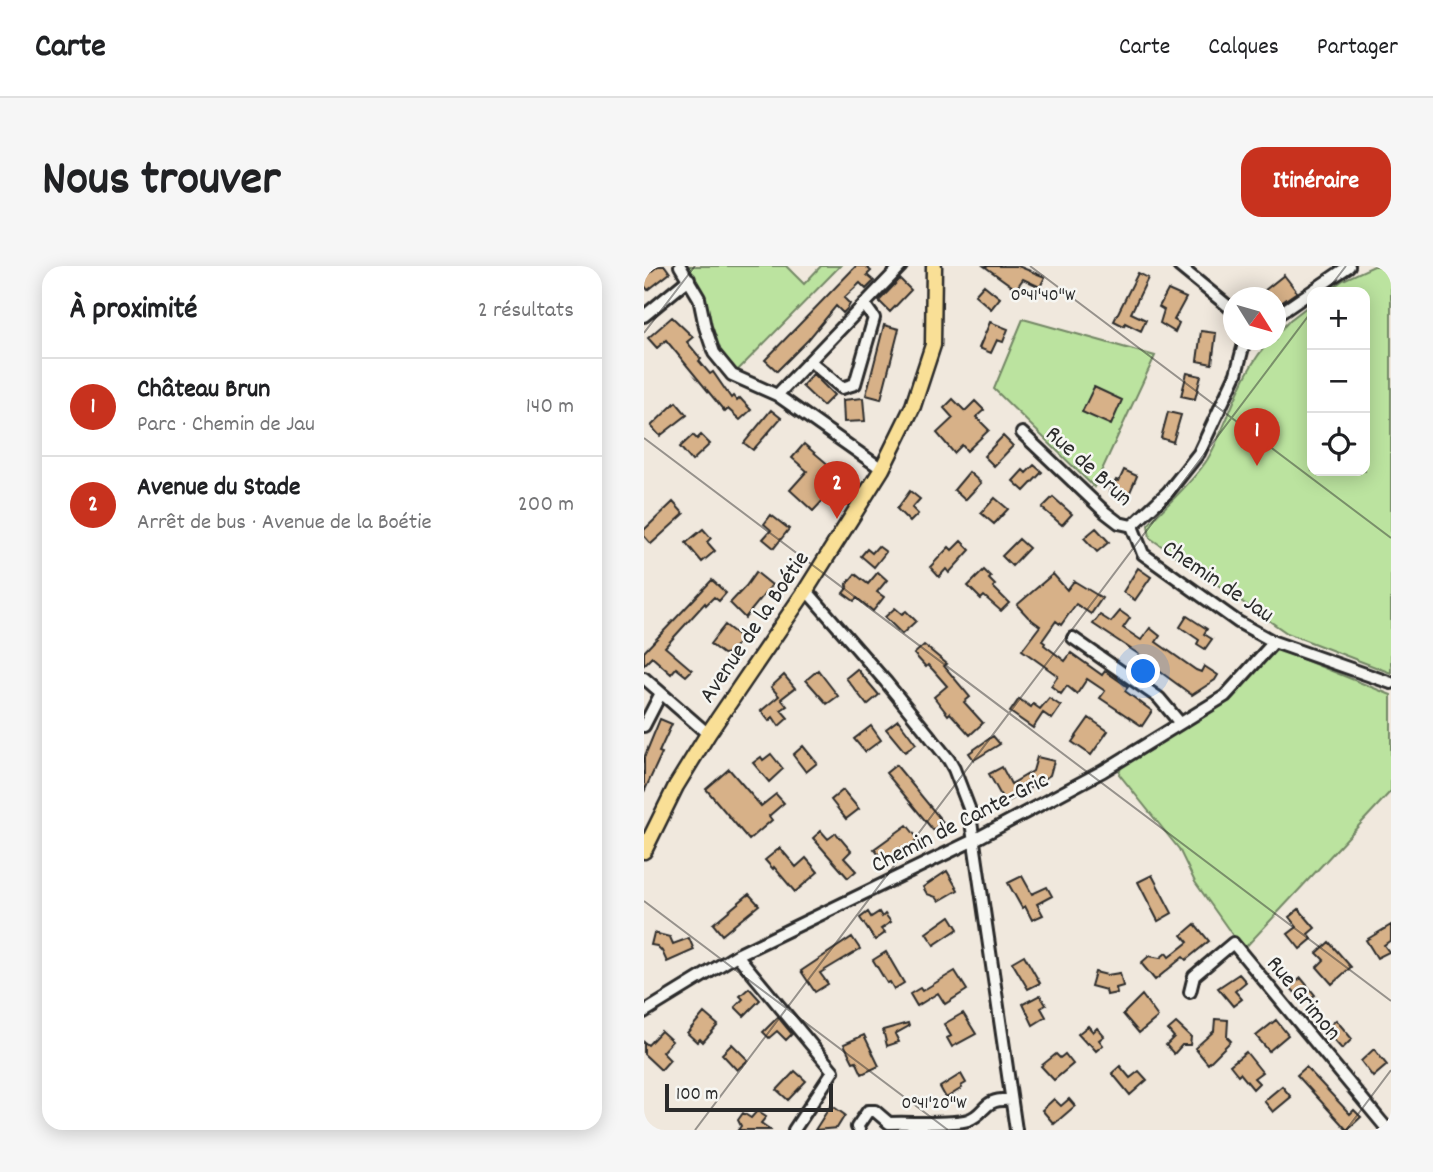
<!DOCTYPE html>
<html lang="fr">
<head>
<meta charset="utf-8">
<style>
	body { margin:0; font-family:Dekko,sans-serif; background:#f6f6f6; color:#202124 }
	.controls { position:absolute; right:21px; top:21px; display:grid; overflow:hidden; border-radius:14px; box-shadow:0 4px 18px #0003 }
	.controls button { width:63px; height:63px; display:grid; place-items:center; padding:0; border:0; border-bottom:2px solid #e0e0e0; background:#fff; color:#202124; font:35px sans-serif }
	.compass { position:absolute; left:579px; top:21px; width:63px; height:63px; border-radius:50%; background:#fff; box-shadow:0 4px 18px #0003; rotate:127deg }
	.scale { position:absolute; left:21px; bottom:18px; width:168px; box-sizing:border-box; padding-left:7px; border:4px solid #2b2b2b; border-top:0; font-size:19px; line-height:24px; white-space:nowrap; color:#2b2b2b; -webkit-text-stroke:5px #f6f6f2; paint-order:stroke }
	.you { position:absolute; left:500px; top:406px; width:24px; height:24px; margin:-18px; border:5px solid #fff; border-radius:50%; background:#1a73e8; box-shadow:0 0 0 10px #1a73e833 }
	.badge { display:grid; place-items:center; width:46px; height:46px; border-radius:50%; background:#c8321e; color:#fff; font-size:23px; font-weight:700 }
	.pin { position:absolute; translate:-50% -58px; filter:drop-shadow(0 2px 4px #0008) }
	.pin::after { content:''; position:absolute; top:37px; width:24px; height:21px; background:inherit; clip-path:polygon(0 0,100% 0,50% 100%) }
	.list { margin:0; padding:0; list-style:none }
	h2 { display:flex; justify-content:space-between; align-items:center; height:91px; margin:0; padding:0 28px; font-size:30px }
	h2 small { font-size:23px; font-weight:400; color:#757577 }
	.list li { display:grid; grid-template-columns:46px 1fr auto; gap:21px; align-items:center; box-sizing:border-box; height:98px; padding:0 28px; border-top:2px solid #e0e0e0 }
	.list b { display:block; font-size:26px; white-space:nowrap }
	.list p { margin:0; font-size:23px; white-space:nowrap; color:#757577 }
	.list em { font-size:23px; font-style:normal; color:#757577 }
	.icon { flex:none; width:38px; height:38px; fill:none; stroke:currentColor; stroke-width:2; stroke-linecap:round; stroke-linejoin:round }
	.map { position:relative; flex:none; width:747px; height:864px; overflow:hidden; border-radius:21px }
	header { display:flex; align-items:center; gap:42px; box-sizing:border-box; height:98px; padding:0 35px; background:#fff; border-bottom:2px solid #e0e0e0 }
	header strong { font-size:33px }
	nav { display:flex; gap:38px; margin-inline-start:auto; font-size:24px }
	.intro { display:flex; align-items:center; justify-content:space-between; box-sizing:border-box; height:168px; padding:0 42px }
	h1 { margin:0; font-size:49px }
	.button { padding:18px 32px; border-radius:21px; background:#c8321e; color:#fff; font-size:24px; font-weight:700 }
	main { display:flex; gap:42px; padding:0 42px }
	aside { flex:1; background:#fff; border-radius:21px; box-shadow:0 4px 18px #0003 }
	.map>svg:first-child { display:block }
	.green { fill:#bbe39f; stroke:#738765; stroke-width:2 }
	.building { fill:#d7b188; stroke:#2b2b2b; stroke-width:2 }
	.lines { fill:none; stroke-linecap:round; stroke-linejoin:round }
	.minor-casing { stroke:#2b2b2b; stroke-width:16 }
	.major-casing { stroke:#2b2b2b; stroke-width:19 }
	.minor { stroke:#f6f6f2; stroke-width:10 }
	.major { stroke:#f9df96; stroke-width:14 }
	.ticks { fill:none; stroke:#2b2b2b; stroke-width:2; stroke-opacity:0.45 }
	.labels { text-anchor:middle; stroke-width:5; stroke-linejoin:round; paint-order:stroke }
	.street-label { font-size:24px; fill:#2b2b2b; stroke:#f6f6f2 }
	.ticks-label { font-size:18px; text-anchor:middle; fill:#2b2b2b; stroke:#f6f6f2; stroke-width:5; stroke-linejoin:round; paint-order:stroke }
</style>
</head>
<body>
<header>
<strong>Carte</strong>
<nav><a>Carte</a><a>Calques</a><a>Partager</a></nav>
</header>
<div class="intro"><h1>Nous trouver</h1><a class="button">Itinéraire</a></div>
<main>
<aside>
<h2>À proximité<small>2 résultats</small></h2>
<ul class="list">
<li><span class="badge">1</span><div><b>Château Brun</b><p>Parc · Chemin de Jau</p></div><em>140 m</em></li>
<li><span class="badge">2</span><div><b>Avenue du Stade</b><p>Arrêt de bus · Avenue de la Boétie</p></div><em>200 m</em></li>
</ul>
</aside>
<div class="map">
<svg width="747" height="864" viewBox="0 0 747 864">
	<rect width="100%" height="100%" fill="#f0e8dd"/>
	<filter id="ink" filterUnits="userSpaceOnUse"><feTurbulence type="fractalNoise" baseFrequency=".0143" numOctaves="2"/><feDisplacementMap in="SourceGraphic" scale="14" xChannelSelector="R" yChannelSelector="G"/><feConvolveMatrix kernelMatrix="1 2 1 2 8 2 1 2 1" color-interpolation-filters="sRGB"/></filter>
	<g filter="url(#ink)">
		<!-- green -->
		<path class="green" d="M39,0H142L160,18L177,0H196L91,107L79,99L75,82L62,63Z
			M730,0H747V407L643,367L506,272L504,259C522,239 549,216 563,194C586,156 595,106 627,74H632V69L646,54L668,37V205H721V26H683L699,14Z
			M379,53L511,90L450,221L350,123Z
			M631,382L747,429V525L599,684L551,616L535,583L475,508L477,501L584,431Z"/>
		<!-- building -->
		<path class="building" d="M14,0H21L26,7L4,24L0,19V11Z
			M212,0H221L227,5L223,9L230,15L222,23L216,17L200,32L206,38L203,43L199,47L192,40L164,74L133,105L121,94Z
			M340,0H374L401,11L396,21L379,13L372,23Z
			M494,7L504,12L487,47L502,54L497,65L481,57L480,60L470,55Z
			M640,9L653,26L634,39L632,32H611Z
			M256,13L267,24L246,46L235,35Z
			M340,19L356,32L347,43L331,29Z
			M524,24L542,32L530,54L535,57L531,66L516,57L520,44L515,41Z
			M28,51L49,71L43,76L57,93L55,95L66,108L69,106L87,132L89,130L93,135L96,132L107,144L96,154L84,143L81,146L22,74L13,82L4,72Z
			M346,56L364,63L359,76L353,74L347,87L335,82Z
			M240,59L255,63L237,133L222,129Z
			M557,65L572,67L568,98L553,95Z
			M543,107L557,110L551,133L537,130Z
			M169,108L190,129L179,140L158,120Z
			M450,121L478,134L467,159L438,146Z
			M219,132L221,155L200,156L199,134Z
			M309,133L321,145L331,135L340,144L332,151L345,164L323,185L318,179L310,187L293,167L309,152L300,142Z
			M32,136L43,149L16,170L7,160Z
			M127,144L137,152L109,184L100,177Z
			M524,146L537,149L529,176L517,172Z
			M49,169L53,173L57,169L66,178L48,195L36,181Z
			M359,170L369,180L350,200L340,190Z
			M160,178L186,200L175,212L184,221L180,226L184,229L169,245L146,224L163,205L148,192Z
			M390,199L398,206L380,225L369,215L379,204L382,207Z
			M480,204L493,210L483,233L466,226L472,214L475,215Z
			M325,206L337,217L321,234L310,224Z
			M266,225L276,233L268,242L274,248L266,256L253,243Z
			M409,231L428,248L418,259L398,242Z
			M351,232L364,243L350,258L337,247Z
			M29,236L40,248L7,278L0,270V264Z
			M127,249L145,263L130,282L119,273L127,264L120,258Z
			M452,262L465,276L453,286L440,272Z
			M59,263L67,272L63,276L71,285L58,296L42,277Z
			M375,273L385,282L368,300L358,290Z
			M317,275L326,284L305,307L302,303L295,311L286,301L305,281L308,284Z
			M234,280L242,286L230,301L217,290L223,283L228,287Z
			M494,302L507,311L491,334L479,326Z
			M340,304L347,311L345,313L351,319L349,321L365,337L357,345L340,330L337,333L324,320Z
			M112,306L128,319L101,352L86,337L102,320Z
			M234,306L243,314L233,326L240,331L229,345L213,332L210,335L199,327L204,321L202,319L211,308L224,318Z
			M409,308L423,324L430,315L458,332L447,348L432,338L417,359L412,355L398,375L401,377L400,379L421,395L427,387L458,409L461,405L484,421L481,425L508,445L498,460L456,432L461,425L443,413L433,428L423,420L417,428L407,420L414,410L378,384L396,360L384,351L373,339Z
			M68,314L82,327L75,335L70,331L62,339L61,337L21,381L48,404L42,410L32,402L27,408L8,391L0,399V386Z
			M251,342L258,348L262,345L272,355L258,368L241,351Z
			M476,345L486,352L479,362L497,374L506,362L516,370L512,376L552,404L557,406L560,400L574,409L571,414L548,429L507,399L508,397L449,358L456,349L467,356Z
			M543,350L563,363L560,368L568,373L561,383L553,378L555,374L536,361Z
			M81,359L98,372L86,387L79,388L66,378Z
			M280,379L303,398L300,400L326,431L320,436L339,457L326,469L306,447L304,449L290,431L303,420L289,404L284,399L282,401L270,388Z
			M213,403L235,429L223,439L202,412Z
			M174,404L194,430L183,438L162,414Z
			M140,409L151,422L137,433L143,440L137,444L144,452L135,460L129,451L125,455L117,445L135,430L127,421Z
			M405,432L417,440L408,453L399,447L389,462L366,446L375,433L387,441L389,438L396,443Z
			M445,452L464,465L447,489L428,476Z
			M16,453L28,458L15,486L18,487L0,526V492Z
			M254,454L272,478L261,486L242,463Z
			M227,460L237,474L221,486L210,473Z
			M349,470L356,478L330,494L325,487Z
			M159,480L173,497L162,506L149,489Z
			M127,488L139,503L125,516L109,497L117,491L119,494Z
			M393,491L410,495L406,509L386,522L385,520L369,529L370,532L361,537L345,508L358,501L367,518L389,505Z
			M252,499L299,556L289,564L242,507Z
			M85,503L117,540L132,528L140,537L125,550L128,554L105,574L62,523Z
			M199,524L215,543L202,553L187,534Z
			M263,559L275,574L261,584L259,581L241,596L230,583Z
			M177,565L184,573L192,567L207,585L200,592L212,605L204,612L169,572Z
			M136,582L152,601L162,592L174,606L151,626L130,601L129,603L121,594Z
			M303,605L314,624L295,635L292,631L283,628L279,621Z
			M508,609L528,647L514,655L494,616Z
			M378,610L388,628L403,621L408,630L393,638L399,649L388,654L381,640L378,642L364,617Z
			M105,628L115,639L78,669L69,658Z
			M655,643L671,662L664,668L668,673L656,683L644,668L653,661L645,651Z
			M224,646L227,651L235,646L238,651L241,648L247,656L237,663L241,667L231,674L216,652Z
			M306,650L314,663L290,679L282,667Z
			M551,658L565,675L542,694L539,691L511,714L497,697L505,690L516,692L522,687L525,691L544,676L538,669Z
			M747,659V674L740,679L745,686L733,692L722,674Z
			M10,667L26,671L29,678L45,672L50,684L23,696L18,685L13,680L7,679Z
			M208,671L216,683L176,707L184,718L171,726L157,705Z
			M685,676L707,701L688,718L673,701L680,694L673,687Z
			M242,686L260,717L250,723L246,716L243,717L229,694Z
			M380,689L396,717L384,723L368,696Z
			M311,705L323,724L301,738L294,727L273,740L266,728L276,722L278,725Z
			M451,706L463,709L476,707L479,720L472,722L473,727L463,729L462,724L447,720Z
			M595,708L602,716L591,725L598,733L589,740L574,722Z
			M657,712L671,729L660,737L646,721Z
			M105,722L116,734L100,750L91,741L99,733L96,730Z
			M396,729L402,739L397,742L402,751L389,759L379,738Z
			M498,729L514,751L495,767L479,748Z
			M60,747L74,759L59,776L56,773L53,776L43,767Z
			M319,747L332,768L308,781L303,772L307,770L300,758Z
			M134,751L148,768L142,774L133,765L125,772L119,766Z
			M571,753L584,754L583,771L587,775L564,798L551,782L570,765Z
			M632,754L644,769L625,785L612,770Z
			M692,754L708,773L698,783L681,764Z
			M264,757L265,760L251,768L255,776L243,780L239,764Z
			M532,757L547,771L546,779H538L530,788L522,779L530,771L524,764Z
			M444,760L449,766L453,762L460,770L455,774L459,779L452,785L445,777L443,778L434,768Z
			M17,765L28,775L18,786L26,794L17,804L0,788V776L4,779Z
			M220,769L235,800L218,808L212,795L209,796L200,778Z
			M88,778L104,794L93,804L78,788Z
			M730,783L743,799L729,811L717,795Z
			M602,786L618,806L610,812L615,817L609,823L596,807L594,809L586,799Z
			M412,788L416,792L421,788L429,798L410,814L397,800Z
			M476,800L486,812L495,805L503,814L486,829L468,807Z
			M662,801L706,848L710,844L717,851L703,864L653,809Z
			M151,805L162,815L144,834L133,824Z
			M317,808L322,817L317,820L318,822L302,832L296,821Z
			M638,820L647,831L629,846L620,835Z
			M410,833L417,840L425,833L431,840L410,858L398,844Z
			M187,839L201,849L193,862L171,864Z
			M113,845L122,851L117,857L127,864H94L97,860L94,854L99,847L107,852Z"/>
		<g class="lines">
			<!-- minor casing -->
			<g class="minor-casing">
				<path id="minor" d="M36,0L55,32L61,61L70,87L88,109L133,129L238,203
					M535,0L590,45
					M0,50L45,13
					M632,50L705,0
					M601,74L592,108L555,187L524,226L488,260L499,288L594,356L630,376L747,417
					M166,95L198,122L211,118L230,52L220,38
					M133,129L257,0
					M378,167L462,247L475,257L488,260
					M162,324L242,416L305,494L310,503L325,542L372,864
					M429,372L515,432L536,457
					M0,412L64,468
					M0,460L17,427
					M93,689L189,805L150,864
					M546,726L550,710L589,677L744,864
					M0,746L93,689L330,574L459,505L581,430L630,376
					M215,864L213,861L224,845H231L245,857C264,856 307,859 324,854C343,848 337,832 367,834"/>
			</g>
			<!-- major casing -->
			<g class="major-casing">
				<path id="major" d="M0,585L32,520L64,468L162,324L238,203L269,140L289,79L290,0"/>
			</g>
			<!-- minor -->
			<use href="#minor" class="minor"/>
			<!-- major -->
			<use href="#major" class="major"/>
		</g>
	</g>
	<!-- ticks -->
	<path class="ticks" d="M386,0L747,272M682,26L702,0M0,67L51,0M0,172L747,735M0,635L304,864M51,864L668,45M702,864L747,804"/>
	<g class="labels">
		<!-- street labels -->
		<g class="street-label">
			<text transform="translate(446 199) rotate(42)" y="8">Rue de Brun</text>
			<text transform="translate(575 314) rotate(34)" y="8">Chemin de Jau</text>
			<text transform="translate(109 360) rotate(-56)" y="8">Avenue de la Boétie</text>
			<text transform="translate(315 555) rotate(-27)" y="8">Chemin de Cante-Gric</text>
			<text transform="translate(661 731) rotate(50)" y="8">Rue Grimon</text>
		</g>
	</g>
	<g class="ticks-label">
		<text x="399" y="34">0°41'40"W</text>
		<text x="290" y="842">0°41'20"W</text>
	</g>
</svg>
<div class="controls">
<button>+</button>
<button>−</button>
<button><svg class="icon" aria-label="locate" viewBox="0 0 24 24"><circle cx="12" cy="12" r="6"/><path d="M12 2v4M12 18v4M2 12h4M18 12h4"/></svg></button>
</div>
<svg class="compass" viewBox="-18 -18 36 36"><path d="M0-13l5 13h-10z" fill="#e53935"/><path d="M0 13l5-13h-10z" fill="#757577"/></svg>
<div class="scale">100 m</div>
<div class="you"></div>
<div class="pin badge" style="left:613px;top:200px">1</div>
<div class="pin badge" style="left:193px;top:253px">2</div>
</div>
</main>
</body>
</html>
